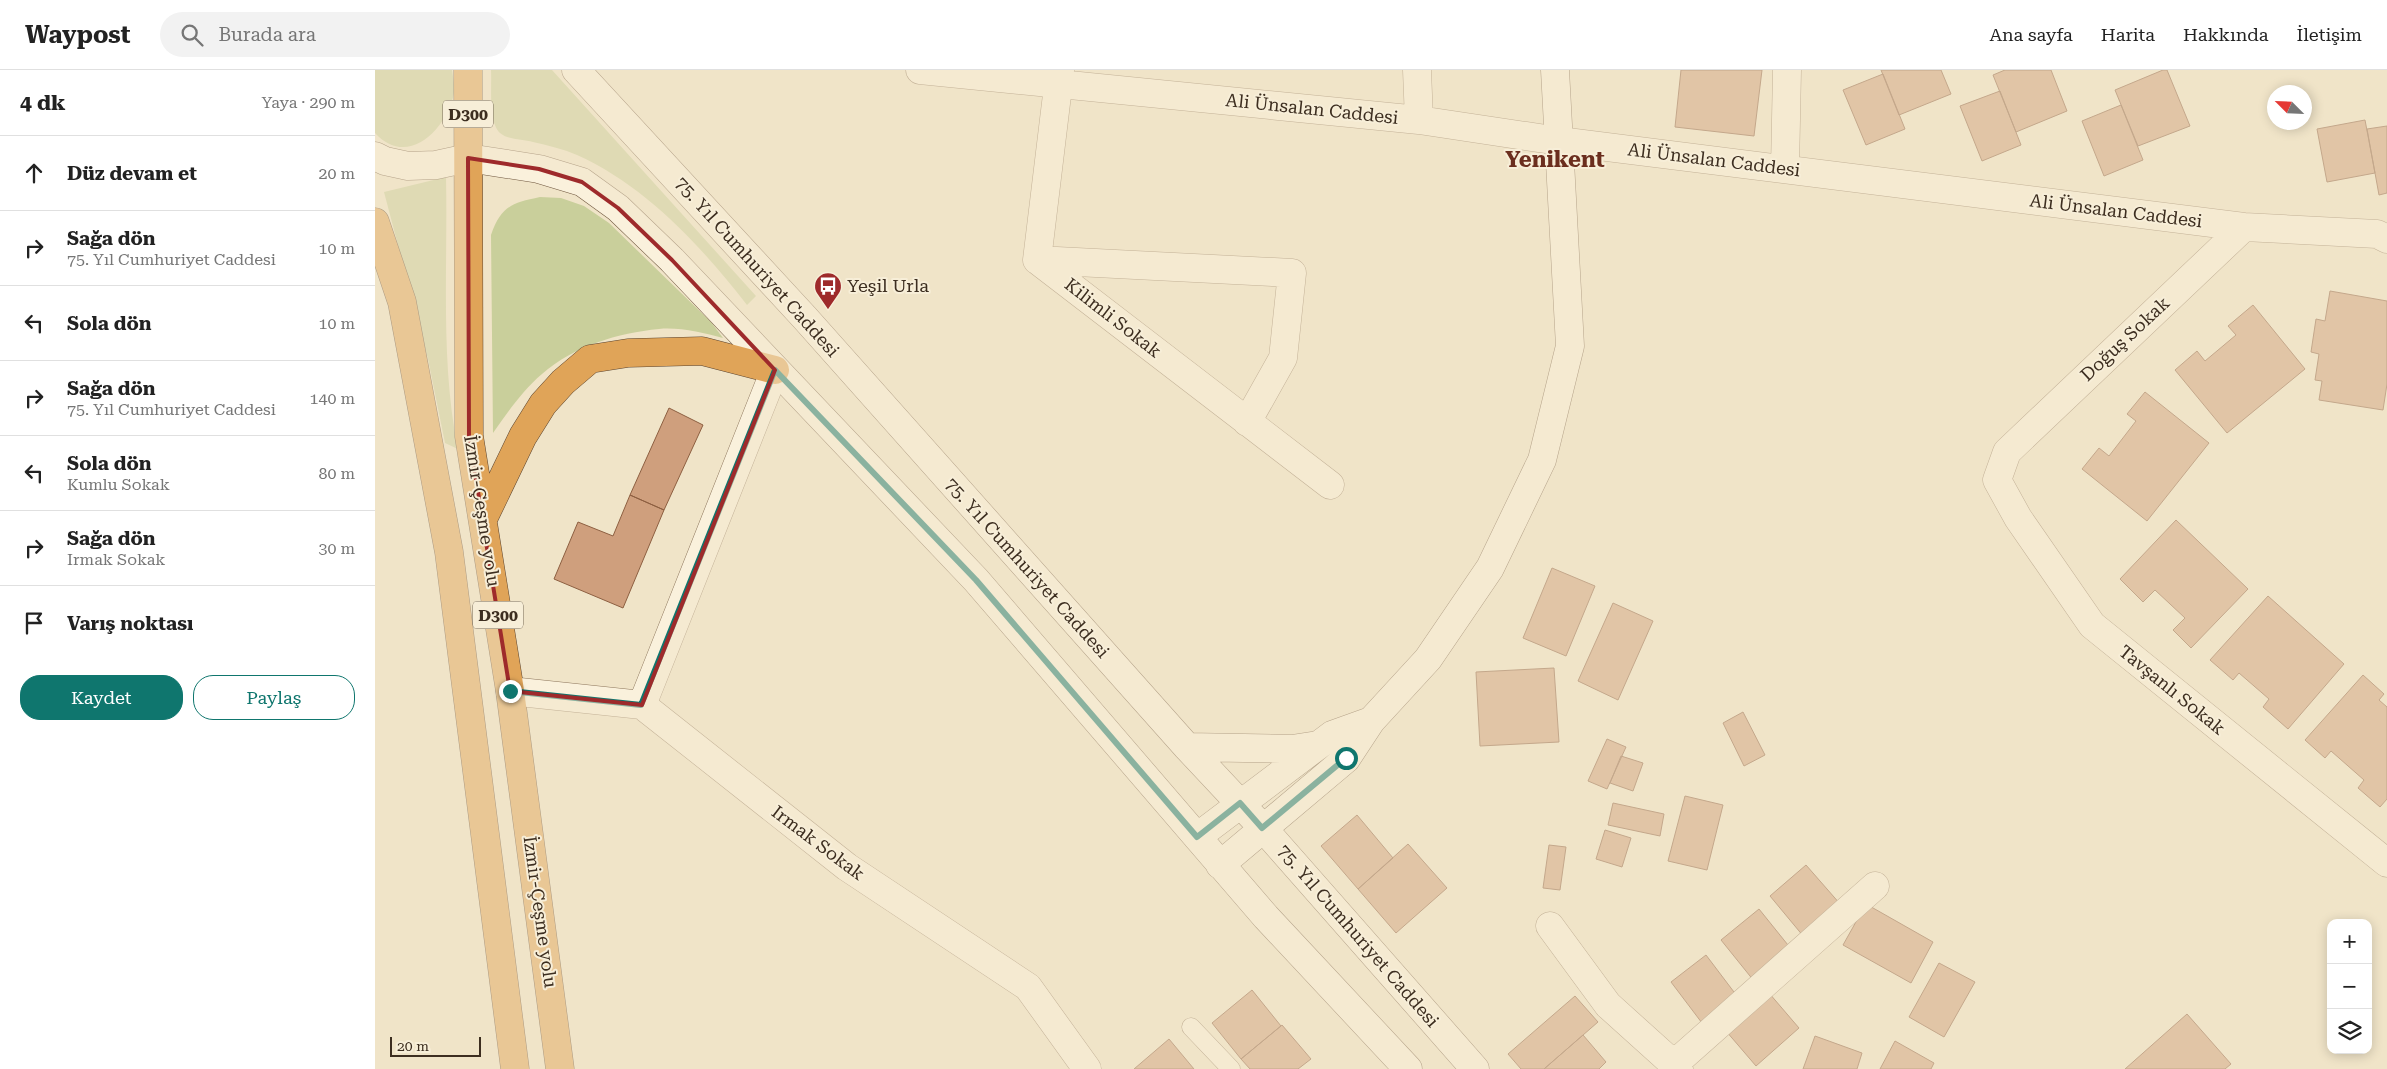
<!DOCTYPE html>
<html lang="tr">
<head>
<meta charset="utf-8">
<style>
	body { margin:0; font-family:"Roboto Serif",serif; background:#f2f2f2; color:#222 }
	.controls { position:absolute; right:15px; bottom:15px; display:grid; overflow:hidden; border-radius:10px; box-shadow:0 2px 12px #0003 }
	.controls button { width:45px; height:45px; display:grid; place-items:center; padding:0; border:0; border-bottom:1px solid #e0e0e0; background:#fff; color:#222; font:25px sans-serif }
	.compass { position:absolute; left:1892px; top:15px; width:45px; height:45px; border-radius:50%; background:#fff; box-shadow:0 2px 12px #0003; rotate:294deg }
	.scale { position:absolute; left:15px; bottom:12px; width:91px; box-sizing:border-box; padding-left:5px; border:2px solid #3d2e20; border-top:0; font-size:14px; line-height:18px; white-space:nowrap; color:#3d2e20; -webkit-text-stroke:4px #f7eed8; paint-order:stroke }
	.stop { position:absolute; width:15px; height:15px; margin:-11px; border:4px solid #0f766e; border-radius:50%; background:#fff }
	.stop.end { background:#0f766e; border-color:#fff; box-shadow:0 1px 5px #0008 }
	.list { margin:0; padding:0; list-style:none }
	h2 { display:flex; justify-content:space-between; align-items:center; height:65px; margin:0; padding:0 20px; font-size:21px }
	h2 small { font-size:16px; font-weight:400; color:#767676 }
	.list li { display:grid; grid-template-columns:32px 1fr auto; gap:15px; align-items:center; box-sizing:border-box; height:75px; padding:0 20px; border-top:1px solid #e0e0e0 }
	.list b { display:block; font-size:19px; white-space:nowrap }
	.list p { margin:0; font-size:16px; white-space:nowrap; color:#767676 }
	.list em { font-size:16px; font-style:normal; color:#767676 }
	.actions { display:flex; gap:10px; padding:15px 20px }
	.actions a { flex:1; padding:11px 0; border:1px solid #0f766e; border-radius:20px; text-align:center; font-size:18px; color:#0f766e }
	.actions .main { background:#0f766e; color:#fff }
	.icon { flex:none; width:28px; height:28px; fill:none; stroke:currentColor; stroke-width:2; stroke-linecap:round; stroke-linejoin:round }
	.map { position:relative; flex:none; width:2012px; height:999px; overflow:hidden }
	header { display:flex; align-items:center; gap:30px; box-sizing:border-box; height:70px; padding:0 25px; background:#fff; border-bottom:1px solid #e0e0e0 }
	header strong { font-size:24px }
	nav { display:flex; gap:28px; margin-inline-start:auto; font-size:18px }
	.search { width:350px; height:45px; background:#f2f2f2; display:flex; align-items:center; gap:12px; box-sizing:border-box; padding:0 18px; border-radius:28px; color:#767676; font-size:19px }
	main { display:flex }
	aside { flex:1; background:#fff }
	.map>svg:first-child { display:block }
	.green { fill:#c9cf9b }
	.building { fill:#cf9f7d; stroke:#8d5f41 }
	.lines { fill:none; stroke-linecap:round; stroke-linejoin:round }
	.lane-casing { stroke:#8d765c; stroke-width:19 }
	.street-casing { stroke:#8d765c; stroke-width:29 }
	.secondary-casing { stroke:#6f573f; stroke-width:29 }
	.highway-casing { stroke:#5b4430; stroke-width:29 }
	.lane { stroke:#faf1dc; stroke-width:18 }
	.street { stroke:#faf1dc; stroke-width:28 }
	.secondary { stroke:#faf1dc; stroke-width:28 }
	.highway { stroke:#e0a458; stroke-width:28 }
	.route { stroke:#0f766e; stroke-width:6 }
	.marked { fill:none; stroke:#9e2a2b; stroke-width:4; stroke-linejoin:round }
	.labels { text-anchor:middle; stroke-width:4; stroke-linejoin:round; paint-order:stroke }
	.shield { fill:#f7eed8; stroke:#756857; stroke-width:1 }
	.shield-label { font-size:16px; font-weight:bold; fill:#3d2e20 }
	.street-label { font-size:18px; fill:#3d2e20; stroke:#f7eed8 }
	.poi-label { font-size:18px; fill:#3d2e20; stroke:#f7eed8; text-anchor:start }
	.district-label { font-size:22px; font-weight:bold; fill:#6b2e1e; stroke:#f7eed8 }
</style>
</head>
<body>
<header>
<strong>Waypost</strong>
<div class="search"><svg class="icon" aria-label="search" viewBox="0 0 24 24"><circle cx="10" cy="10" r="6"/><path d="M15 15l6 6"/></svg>Burada ara</div>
<nav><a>Ana sayfa</a><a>Harita</a><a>Hakkında</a><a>İletişim</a></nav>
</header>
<main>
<aside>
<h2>4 dk<small>Yaya · 290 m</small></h2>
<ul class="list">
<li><svg class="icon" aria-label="ahead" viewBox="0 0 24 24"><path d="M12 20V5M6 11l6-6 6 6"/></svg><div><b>Düz devam et</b></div><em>20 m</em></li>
<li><svg class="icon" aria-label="right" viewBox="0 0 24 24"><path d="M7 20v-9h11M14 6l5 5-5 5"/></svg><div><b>Sağa dön</b><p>75. Yıl Cumhuriyet Caddesi</p></div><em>10 m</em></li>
<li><svg class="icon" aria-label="left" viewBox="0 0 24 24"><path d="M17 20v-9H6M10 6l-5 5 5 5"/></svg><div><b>Sola dön</b></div><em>10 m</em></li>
<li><svg class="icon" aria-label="right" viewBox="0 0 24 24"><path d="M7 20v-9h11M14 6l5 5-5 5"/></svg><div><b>Sağa dön</b><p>75. Yıl Cumhuriyet Caddesi</p></div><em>140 m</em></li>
<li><svg class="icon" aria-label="left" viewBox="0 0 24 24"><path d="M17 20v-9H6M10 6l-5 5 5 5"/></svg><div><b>Sola dön</b><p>Kumlu Sokak</p></div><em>80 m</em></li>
<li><svg class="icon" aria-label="right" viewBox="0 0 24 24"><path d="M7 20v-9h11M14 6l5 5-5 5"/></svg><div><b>Sağa dön</b><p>Irmak Sokak</p></div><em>30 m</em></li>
<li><svg class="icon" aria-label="arrive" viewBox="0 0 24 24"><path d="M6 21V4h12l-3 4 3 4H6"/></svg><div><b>Varış noktası</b></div></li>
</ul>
<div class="actions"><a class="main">Kaydet</a><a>Paylaş</a></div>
</aside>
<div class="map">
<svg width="2012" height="999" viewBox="0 0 2012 999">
	<rect width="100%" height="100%" fill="#f0e4c8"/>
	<!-- green -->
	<path class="green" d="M0,0H77C78,7 80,16 79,23C72,59 33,99 0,63Z
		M116,0H177L381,226L372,235C326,176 271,116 202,85C188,79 172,75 158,72C148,69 133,70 125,63C113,52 117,16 116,0Z
		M71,107C73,195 65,293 83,379L70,373L53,289L9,122Z
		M165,127L186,128L209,136L234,153L336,252L348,268C328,263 305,257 284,259C243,263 199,276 167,304C148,320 132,343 118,363L116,165C126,136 137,133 165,127Z"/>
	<!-- building -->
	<path class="building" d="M1306,0H1387L1379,66L1300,57Z
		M1506,0H1566L1576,24L1524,45Z
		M1630,0H1676L1692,41L1641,62L1618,5Z
		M1788,0H1792L1815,56L1763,76L1740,20Z
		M1508,4L1530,59L1491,75L1468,20Z
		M1625,21L1646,75L1607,91L1585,36Z
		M1746,35L1768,90L1729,106L1707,51Z
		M1990,50L2000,103L1952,112L1942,59Z
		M2012,56V123L2004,125L1992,59Z
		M1955,221L2012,231V314L2008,340L1944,330L1947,311L1940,310L1944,284L1936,282L1941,249L1950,251Z
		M1878,235L1930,299L1852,363L1800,300L1822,281L1830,291L1861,265L1853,256Z
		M1770,322L1834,373L1772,451L1707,399L1724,378L1734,386L1761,351L1752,344Z
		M294,338L328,355L289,440L255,425Z
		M255,425L289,440L248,538L179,509L203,452L238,466Z
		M1801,450L1873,519L1816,578L1798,560L1810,548L1780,520L1768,532L1745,509Z
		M1177,498L1220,516L1191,586L1148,568Z
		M1893,526L1969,594L1913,659L1888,637L1894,629L1864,603L1858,610L1835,590Z
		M1238,533L1278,551L1243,630L1203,611Z
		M1179,598L1184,672L1105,676L1101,602Z
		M1988,605L2009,624L2004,630L2012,637V729L2005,737L1983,718L1989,710L1956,681L1950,688L1930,670Z
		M1368,642L1390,685L1369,696L1348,653Z
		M1232,669L1251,677L1232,719L1213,711Z
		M1246,686L1268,693L1258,721L1235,713Z
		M1310,726L1348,735L1332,800L1293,791Z
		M1238,733L1289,744L1285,766L1233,755Z
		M982,745L1018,788L983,819L946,776Z
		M1230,760L1256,768L1247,797L1221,789Z
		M1033,774L1072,818L1021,863L983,819Z
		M1174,775L1191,777L1185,820L1168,818Z
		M1431,795L1466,835L1429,867L1395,826Z
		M1491,834L1558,872L1536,913L1468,875Z
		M1384,839L1417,880L1379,911L1346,870Z
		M1331,885L1362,926L1327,953L1296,912Z
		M1564,893L1600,912L1569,967L1534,947Z
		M877,920L906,956L866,989L837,953Z
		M1394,923L1424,958L1381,996L1351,961Z
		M1200,926L1223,952L1169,999H1146L1133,984Z
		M1812,944L1856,994L1850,999H1750Z
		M907,955L936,989L923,999H875L866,989Z
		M1208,965L1231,992L1224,999H1169Z
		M1440,966L1487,983L1482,999H1428Z
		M794,969L819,999H759Z
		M1520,971L1559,993L1556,999H1505Z"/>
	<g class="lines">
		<!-- lane casing -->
		<g class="lane-casing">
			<path id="lane" d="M816,957L856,999"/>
		</g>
		<!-- street casing -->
		<g class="street-casing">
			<path id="street" d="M545,0L1044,50L1184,71L1869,157L2002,164L2012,169
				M685,0L662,190L955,415
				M1042,0L1044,50
				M1410,99L1412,0
				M1869,157L1632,382L1622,410L1643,448L1717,555L2012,793
				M662,190L917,203L908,288L872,352
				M135,621L267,635L472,797L653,917L712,999
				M267,635L400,300
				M1175,856L1233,935L1304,999
				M1298,995L1500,816"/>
		</g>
		<!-- secondary casing -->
		<g class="secondary-casing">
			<path id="secondary" d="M201,0L430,248L812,677L887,757L1100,999
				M0,86L10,91L33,96L61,95L93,88L164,99L207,112L243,138L297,190L601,510L891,847L1033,999
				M812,677L917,679L943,675
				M822,767L957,665L996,651
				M845,795L971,689L996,651L1053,589L1115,498L1167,390L1195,276L1180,0"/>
		</g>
		<!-- highway casing -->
		<g class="highway-casing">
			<path id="highway" d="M93,0L94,366L135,621L185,999
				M0,152L27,232L74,482L140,999
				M108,449L148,366L168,334L188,312L215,289L253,283L327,281L400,300"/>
		</g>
		<!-- lane -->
		<use href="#lane" class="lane"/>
		<!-- street -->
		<use href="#street" class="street"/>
		<!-- secondary -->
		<use href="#secondary" class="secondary"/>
		<!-- highway -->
		<use href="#highway" class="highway"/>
	</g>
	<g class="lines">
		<!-- route -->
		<path class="route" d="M135,621L266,635L400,300L601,510L822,767L865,733L887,758L971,688"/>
	</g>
	<!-- marked area -->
	<path d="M0 0H2012V999H0ZM93,88L164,99L207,112L243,138L297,190L400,300L267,635L135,621L94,366Z" fill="#f0e4c8" fill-opacity=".55" fill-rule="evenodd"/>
	<path class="marked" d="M93,88L164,99L207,112L243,138L297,190L400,300L267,635L135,621L94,366Z"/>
	<!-- icons -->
	<defs>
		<g id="bus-pin" transform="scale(1.4375)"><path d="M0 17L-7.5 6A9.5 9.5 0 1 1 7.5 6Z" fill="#9e2a2b" stroke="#f7eed8"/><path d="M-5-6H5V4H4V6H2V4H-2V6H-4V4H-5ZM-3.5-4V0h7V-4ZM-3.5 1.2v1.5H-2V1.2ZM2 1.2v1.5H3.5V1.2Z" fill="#fff"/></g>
	</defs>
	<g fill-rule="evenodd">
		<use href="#bus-pin" x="453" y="216"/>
	</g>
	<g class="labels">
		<!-- shield labels -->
		<g class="shield">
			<rect x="68" y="30.5" width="50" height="27" rx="4"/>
			<rect x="98" y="531.5" width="50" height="27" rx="4"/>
		</g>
		<g class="shield-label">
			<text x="93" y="50">D300</text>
			<text x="123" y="551">D300</text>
		</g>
		<!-- street labels -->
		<g class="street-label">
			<text transform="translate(937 39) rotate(6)" y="6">Ali Ünsalan Caddesi</text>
			<text transform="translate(1339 90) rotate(7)" y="6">Ali Ünsalan Caddesi</text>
			<text transform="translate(1741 141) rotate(7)" y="6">Ali Ünsalan Caddesi</text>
			<text transform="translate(382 197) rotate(48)" y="6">75. Yıl Cumhuriyet Caddesi</text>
			<text transform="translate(738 248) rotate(38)" y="6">Kilimli Sokak</text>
			<text transform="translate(1750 269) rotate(-43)" y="6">Doğuş Sokak</text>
			<text transform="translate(107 441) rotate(81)" y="6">İzmir-Çeşme yolu</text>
			<text transform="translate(652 498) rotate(48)" y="6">75. Yıl Cumhuriyet Caddesi</text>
			<text transform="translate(1797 620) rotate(39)" y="6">Tavşanlı Sokak</text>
			<text transform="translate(443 773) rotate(37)" y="6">Irmak Sokak</text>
			<text transform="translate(165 842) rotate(82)" y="6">İzmir-Çeşme yolu</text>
			<text transform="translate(983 866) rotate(49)" y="6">75. Yıl Cumhuriyet Caddesi</text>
		</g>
		<!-- poi labels -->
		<g class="poi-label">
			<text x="472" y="222">Yeşil Urla</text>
		</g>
		<!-- district labels -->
		<g class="district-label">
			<text x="1180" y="97">Yenikent</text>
		</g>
	</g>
</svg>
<div class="controls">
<button>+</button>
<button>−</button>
<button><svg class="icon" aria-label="layers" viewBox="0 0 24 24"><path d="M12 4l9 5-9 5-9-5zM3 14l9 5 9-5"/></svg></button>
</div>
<svg class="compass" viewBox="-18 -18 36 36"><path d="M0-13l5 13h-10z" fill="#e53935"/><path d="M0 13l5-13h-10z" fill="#767676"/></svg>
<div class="scale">20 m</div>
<div class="stop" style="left:971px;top:688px"></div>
<div class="stop end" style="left:135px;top:621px"></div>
</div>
</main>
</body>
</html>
